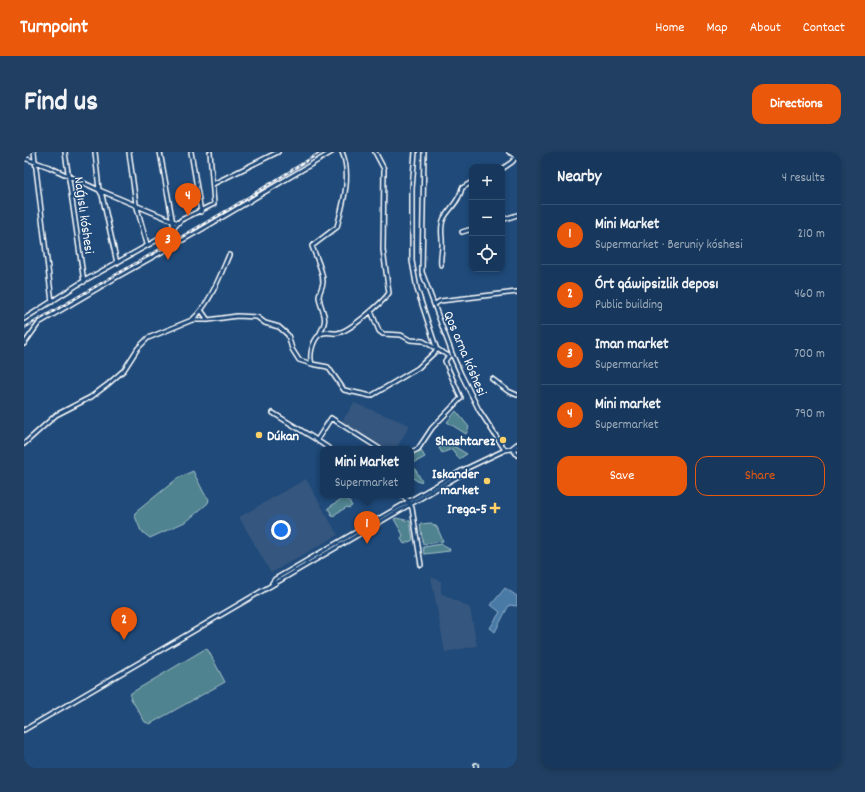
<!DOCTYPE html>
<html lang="en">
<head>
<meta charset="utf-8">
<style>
	body { margin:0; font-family:Dekko,sans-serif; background:#203f62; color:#f1f3f6 }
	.controls { position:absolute; right:12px; top:12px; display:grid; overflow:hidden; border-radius:8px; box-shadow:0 2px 6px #0003 }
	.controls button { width:36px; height:36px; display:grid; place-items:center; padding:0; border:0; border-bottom:1px solid #365272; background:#17385c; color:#f1f3f6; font:20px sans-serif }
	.you { position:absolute; left:257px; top:378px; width:14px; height:14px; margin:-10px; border:3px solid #fff; border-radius:50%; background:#1a73e8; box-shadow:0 0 0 6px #1a73e833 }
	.badge { display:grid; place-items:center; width:26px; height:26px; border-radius:50%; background:#ea580c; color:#fff; font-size:13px; font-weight:700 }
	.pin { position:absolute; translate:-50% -33px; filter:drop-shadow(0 1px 2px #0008) }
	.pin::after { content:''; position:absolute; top:21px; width:14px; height:12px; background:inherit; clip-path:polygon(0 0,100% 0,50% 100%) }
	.popup { position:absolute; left:296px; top:294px; width:94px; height:52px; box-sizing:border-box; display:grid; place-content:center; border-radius:8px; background:#17385c; filter:drop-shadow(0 1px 3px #0005); font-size:13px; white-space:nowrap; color:#9eacbb }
	.popup b { font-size:15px; color:#f1f3f6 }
	.popup::after { content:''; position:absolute; left:50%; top:100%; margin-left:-8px; border:8px solid transparent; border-top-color:#17385c }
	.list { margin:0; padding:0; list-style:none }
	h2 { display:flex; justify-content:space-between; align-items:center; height:52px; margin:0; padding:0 16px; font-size:17px }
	h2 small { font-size:13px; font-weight:400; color:#9eacbb }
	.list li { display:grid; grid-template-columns:26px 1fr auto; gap:12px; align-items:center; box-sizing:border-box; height:60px; padding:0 16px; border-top:1px solid #365272 }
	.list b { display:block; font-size:15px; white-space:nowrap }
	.list p { margin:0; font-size:13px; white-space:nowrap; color:#9eacbb }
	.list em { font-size:13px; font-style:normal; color:#9eacbb }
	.actions { display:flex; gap:8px; padding:12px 16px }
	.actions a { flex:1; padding:9px 0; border:1px solid #ea580c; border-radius:12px; text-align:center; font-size:14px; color:#ea580c }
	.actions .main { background:#ea580c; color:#fff }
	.icon { flex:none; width:22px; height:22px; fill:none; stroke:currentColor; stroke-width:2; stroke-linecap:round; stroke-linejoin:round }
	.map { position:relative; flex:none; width:493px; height:616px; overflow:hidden; border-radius:12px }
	header { display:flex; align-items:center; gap:24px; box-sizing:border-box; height:56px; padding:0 20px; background:#ea580c; color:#fff }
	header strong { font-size:19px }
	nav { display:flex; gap:22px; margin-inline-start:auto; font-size:14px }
	.intro { display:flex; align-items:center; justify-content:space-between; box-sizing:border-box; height:96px; padding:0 24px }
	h1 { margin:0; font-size:28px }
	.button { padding:10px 18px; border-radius:12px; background:#ea580c; color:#fff; font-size:14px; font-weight:700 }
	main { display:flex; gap:24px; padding:0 24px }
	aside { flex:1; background:#17385c; border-radius:12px; box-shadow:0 2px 6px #0003 }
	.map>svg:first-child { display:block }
	.built { fill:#34577e }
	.green { fill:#4f838f; stroke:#a7c1c7 }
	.water { fill:#497aa6; stroke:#92afca }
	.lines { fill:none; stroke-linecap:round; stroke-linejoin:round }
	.minor-casing { stroke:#fff; stroke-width:6 }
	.minor { stroke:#1f4a7a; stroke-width:3 }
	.rail-casing { stroke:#fff; stroke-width:2.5 }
	.rail { stroke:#1f4a7a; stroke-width:1; stroke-dasharray:3; stroke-linecap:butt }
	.poi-dot { fill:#ffd166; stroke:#1f4a7a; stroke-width:1.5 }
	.labels { text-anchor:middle; stroke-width:3; stroke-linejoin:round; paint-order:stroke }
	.street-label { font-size:14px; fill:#fff; stroke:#1f4a7a }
	.poi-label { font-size:14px; font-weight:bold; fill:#fff; stroke:#1f4a7a; text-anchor:end }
</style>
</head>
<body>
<header>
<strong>Turnpoint</strong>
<nav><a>Home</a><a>Map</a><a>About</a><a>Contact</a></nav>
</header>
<div class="intro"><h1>Find us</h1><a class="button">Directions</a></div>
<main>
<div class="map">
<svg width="493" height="616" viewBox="0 0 493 616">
	<rect width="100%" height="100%" fill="#1f4a7a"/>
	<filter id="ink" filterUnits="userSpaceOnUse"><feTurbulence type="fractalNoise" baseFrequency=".025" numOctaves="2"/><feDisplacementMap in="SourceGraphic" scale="8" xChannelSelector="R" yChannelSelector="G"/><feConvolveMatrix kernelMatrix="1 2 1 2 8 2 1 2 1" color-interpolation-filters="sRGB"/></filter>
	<g filter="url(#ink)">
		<!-- built -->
		<path class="built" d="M330,251L386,273L372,297H359L317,271Z
			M282,327L314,383L247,421L215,365Z
			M407,425L417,429V441L446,456L453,494L421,500Z"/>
		<!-- green -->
		<path class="green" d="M432,259L445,275L442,282L423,270Z
			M421,289L443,302L435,307L428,297L418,301L415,296Z
			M396,297L401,305L388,312L398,329L395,330L387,325V307L393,298Z
			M169,319L180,341L185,347L184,351L163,369L126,386L117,379L110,362L112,360L154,326Z
			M322,344L328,354L324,356L323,355L311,362V364L309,365L304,356Z
			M372,366L386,369L389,388L380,392L377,387L379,383L370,367Z
			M407,371L413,375L419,389L399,392L396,372Z
			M418,392L425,396L426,399L400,402L399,395Z
			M181,497L184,498L201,530L126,572L121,570L106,545L107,541Z"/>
		<!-- water -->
		<path class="water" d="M481,436L493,444V454L485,453L471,480L466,476L476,460L467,453Z"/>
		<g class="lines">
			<!-- minor casing -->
			<g class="minor-casing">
				<path id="minor" d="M10,0L28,150
					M41,0L60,130
					M71,0L75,38L78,43L93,111
					M105,0L112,52L123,92
					M136,0L150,77
					M167,0L177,60
					M351,0L360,17L359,98L365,141C358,151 325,180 313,181C307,182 301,178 295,183C288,190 285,204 288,212L304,215L320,238L347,244L394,216L413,198
					M391,0L388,37V109L393,137L413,198
					M400,0L398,120L429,204L437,222L455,258L481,298
					M0,6L25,15L75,38L154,71
					M478,17L488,10L493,4L485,0
					M189,32L254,0
					M478,68L493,63
					M438,80L448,77
					M417,113C416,105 418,101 418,94C419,84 415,76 420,66C426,56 436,48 438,36L448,30
					M411,152L416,149L493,140
					M177,158L184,168
					M347,159L355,179L359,182L377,183L386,188L399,189L425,204
					M0,167L58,130L144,82L157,68L190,52L186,0
					M168,168H184L213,164L233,165L241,171L255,175L264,183L268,197L275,208L288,212
					M295,183C306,163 298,164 295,145C295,139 299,135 299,130C299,117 292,106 288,94L313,75C319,52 328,23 318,0
					M0,192L15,171L93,125L175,79L308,0
					M468,227L484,239L493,243
					M249,261L293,288L307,266L356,297
					M294,289L306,297
					M0,292L32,263L67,245L83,233L100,218L114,196L124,186L168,168C186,152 196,124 205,103
					M488,296L493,303
					M488,296L493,292
					M387,300L394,297L408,276L437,246L423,214L421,209L424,205
					M377,343L384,348L388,356L397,413
					M248,431L251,427L437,319L481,298L493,296
					M0,578L438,322L443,317
					M452,616V613"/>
			</g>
			<!-- minor -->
			<use href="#minor" class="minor"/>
			<!-- rail casing -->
			<g class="rail-casing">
				<path id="rail" d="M0,176L207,56L297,0"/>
			</g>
			<!-- rail -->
			<use href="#rail" class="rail"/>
		</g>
	</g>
	<!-- markers -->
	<g class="poi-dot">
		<circle cx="235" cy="283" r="4"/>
		<circle cx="479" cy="288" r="4"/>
		<circle cx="463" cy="329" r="4"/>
		<path d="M469 350h4v4h4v4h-4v4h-4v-4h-4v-4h4z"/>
	</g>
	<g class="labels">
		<!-- street labels -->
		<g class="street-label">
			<text transform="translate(61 63) rotate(82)" y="5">Naǵıslı kóshesi</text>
			<text transform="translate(442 201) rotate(67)" y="5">Qos arna kóshesi</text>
		</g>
		<!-- poi labels -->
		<g class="poi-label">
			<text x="243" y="288" text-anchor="start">Dúkan</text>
			<text x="471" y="293">Shashtarez</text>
			<text x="455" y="326">Iskander<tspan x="455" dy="16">market</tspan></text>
			<text x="463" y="361">Irega-5</text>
		</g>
	</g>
</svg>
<div class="controls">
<button>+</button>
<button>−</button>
<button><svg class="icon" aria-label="locate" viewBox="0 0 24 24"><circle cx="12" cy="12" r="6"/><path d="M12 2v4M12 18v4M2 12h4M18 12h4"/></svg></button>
</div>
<div class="you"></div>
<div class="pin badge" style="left:343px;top:392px">1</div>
<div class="popup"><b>Mini Market</b>Supermarket</div>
<div class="pin badge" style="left:100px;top:488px">2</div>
<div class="pin badge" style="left:144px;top:108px">3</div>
<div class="pin badge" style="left:164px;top:64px">4</div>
</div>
<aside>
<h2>Nearby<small>4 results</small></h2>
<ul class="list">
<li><span class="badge">1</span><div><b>Mini Market</b><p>Supermarket · Beruniy kóshesi</p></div><em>210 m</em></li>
<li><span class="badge">2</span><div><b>Órt qáwipsizlik deposı</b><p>Public building</p></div><em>460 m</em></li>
<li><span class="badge">3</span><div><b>Iman market</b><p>Supermarket</p></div><em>700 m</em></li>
<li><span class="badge">4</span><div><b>Mini market</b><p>Supermarket</p></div><em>790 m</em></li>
</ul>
<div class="actions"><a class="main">Save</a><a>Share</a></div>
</aside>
</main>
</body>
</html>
